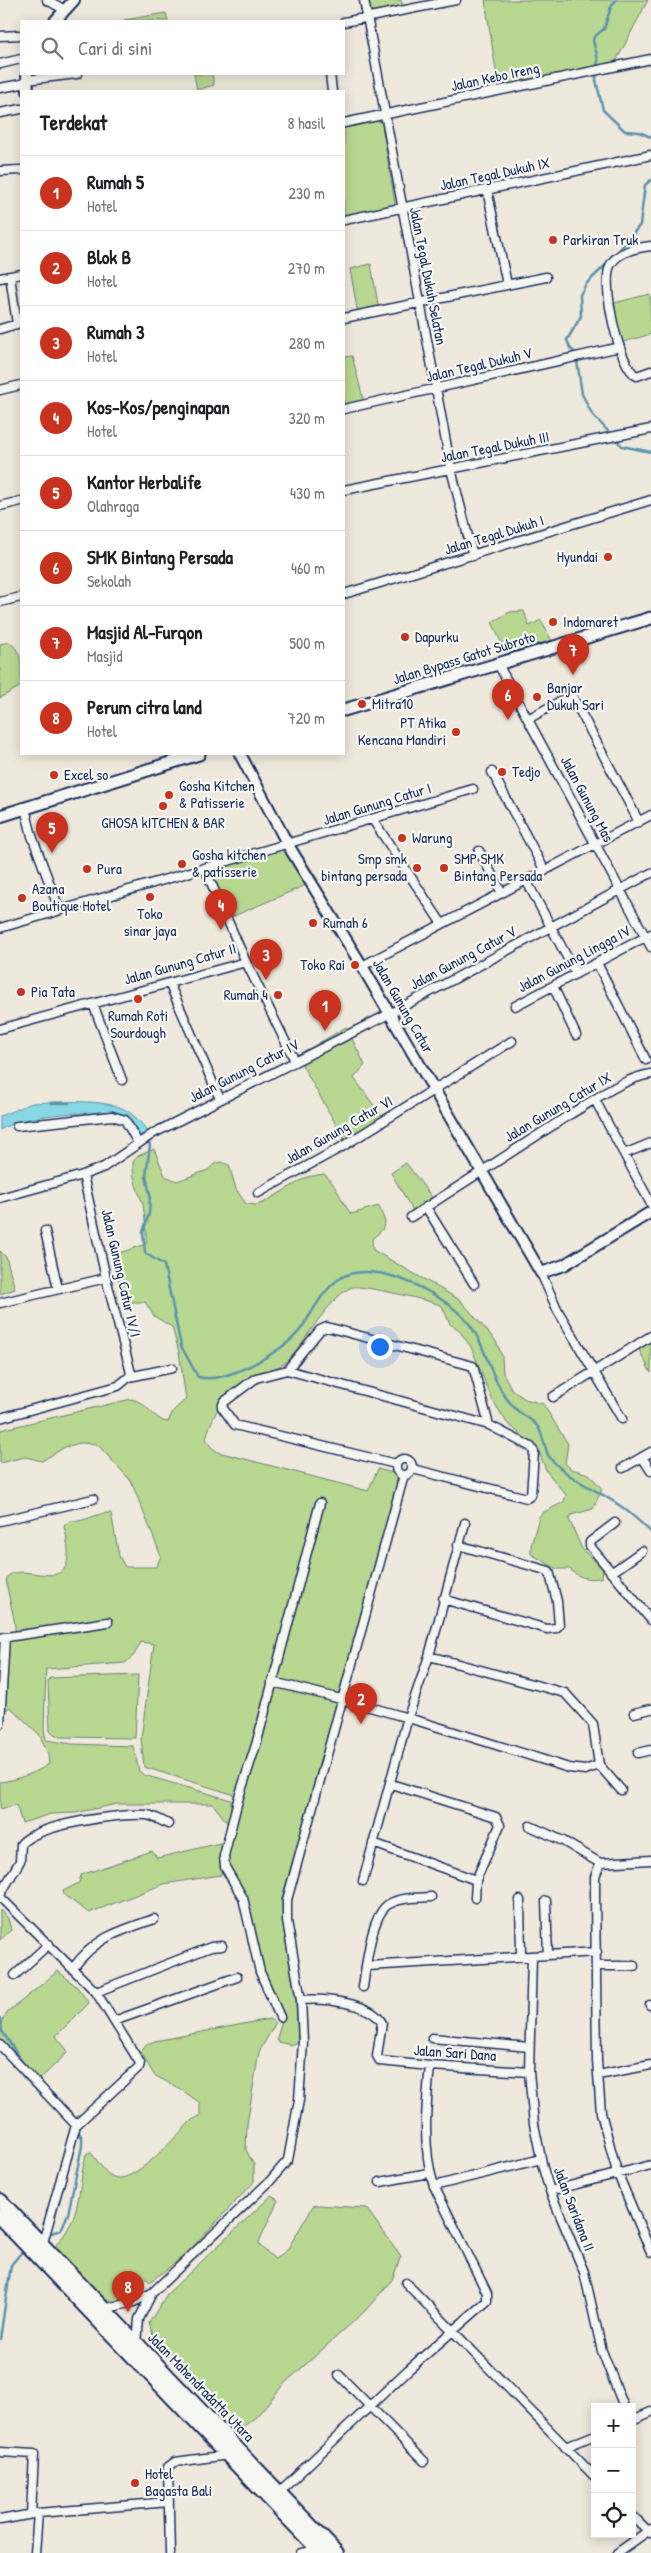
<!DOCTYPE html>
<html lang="id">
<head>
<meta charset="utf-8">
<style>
	body { margin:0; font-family:"Patrick Hand",sans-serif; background:#f2f2f2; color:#202124 }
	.controls { position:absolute; right:15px; bottom:15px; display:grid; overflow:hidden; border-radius:0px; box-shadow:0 2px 12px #0003 }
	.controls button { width:45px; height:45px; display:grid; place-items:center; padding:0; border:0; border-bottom:1px solid #e0e0e0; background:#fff; color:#202124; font:25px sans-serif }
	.you { position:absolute; left:379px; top:1346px; width:18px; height:18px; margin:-12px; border:4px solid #fff; border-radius:50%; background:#1a73e8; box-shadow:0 0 0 8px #1a73e833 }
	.badge { display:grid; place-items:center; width:32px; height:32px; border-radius:50%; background:#c8321e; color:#fff; font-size:16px; font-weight:700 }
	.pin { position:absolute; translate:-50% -41px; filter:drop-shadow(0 1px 2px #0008) }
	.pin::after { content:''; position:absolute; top:26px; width:18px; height:15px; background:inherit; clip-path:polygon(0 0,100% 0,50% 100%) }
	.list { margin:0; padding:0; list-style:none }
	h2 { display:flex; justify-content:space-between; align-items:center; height:65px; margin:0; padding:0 20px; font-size:21px }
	h2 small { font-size:16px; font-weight:400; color:#757577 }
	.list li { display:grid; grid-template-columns:32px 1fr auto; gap:15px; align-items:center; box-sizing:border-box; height:75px; padding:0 20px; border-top:1px solid #e0e0e0 }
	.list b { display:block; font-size:19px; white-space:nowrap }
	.list p { margin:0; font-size:16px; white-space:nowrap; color:#757577 }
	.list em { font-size:16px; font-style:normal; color:#757577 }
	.icon { flex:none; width:28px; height:28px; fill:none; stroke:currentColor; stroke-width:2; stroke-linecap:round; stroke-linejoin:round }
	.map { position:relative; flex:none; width:651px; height:2553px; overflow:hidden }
	.search { position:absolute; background:#fff; box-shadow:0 2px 12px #0003; left:20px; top:20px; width:325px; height:55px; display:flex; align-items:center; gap:12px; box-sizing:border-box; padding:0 18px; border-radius:0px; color:#757577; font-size:19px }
	.panel { position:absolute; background:#fff; box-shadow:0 2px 12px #0003; left:20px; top:90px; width:325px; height:665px; border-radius:0px }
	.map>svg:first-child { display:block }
	.green { fill:#b8d790; stroke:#6a8377 }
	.water { fill:#87d8e2; stroke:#5c94ad }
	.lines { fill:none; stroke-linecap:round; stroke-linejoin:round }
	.stream { stroke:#5c94ad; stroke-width:2.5 }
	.street-casing { stroke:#1b2f5e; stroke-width:11 }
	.secondary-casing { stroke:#1b2f5e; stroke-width:14 }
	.primary-casing { stroke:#1b2f5e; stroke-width:15 }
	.highway-casing { stroke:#1b2f5e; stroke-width:18 }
	.street { stroke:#f6f6f2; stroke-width:8 }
	.secondary { stroke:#f6f6f2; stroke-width:10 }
	.primary { stroke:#f6f6f2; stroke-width:11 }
	.highway { stroke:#f6f6f2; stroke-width:14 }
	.poi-dot { fill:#c8321e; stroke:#f6f6f2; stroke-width:2 }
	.labels { text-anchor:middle; stroke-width:4.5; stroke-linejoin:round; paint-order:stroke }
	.street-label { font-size:15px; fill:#1b2f5e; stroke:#f6f6f2 }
	.poi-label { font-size:15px; fill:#1b2f5e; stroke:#f6f6f2; text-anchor:start }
</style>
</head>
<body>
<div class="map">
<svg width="651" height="2553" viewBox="0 0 651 2553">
	<rect width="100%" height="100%" fill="#efe8dc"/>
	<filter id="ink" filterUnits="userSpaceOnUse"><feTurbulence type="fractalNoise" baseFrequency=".02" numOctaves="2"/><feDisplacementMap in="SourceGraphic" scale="10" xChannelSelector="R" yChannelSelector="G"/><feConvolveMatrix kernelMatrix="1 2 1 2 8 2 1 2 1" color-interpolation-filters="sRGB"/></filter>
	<g filter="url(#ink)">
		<!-- green -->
		<path class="green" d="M360,0H401L403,7L362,17Z
			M485,0H648L613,67L499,90Z
			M166,13L168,21L124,20Z
			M194,74H212L214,85L197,90Z
			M380,113L396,209L344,219V121Z
			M371,264L379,310L358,314L350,269Z
			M650,294L651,334L620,343L610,304Z
			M352,356L364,402L344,406V357Z
			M524,611L529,626L541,620L554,645L507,656L492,622L510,612Z
			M9,642C24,652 21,670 21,686L0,698V644Z
			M294,843L318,880L229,918L212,879L214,869Z
			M346,1027L365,1065L354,1078L383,1118L346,1142L297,1056Z
			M154,1149L165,1176L177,1181L208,1170L214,1164L222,1162L229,1165L236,1189L246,1204L256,1205L263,1203L307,1177L324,1174C335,1182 341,1201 351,1214L379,1206L385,1222L382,1230L372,1239L373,1250L460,1300L496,1341L502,1356L503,1373L512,1390L525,1399L543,1404L568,1444L565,1463L571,1469L589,1474L602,1489L593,1509L571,1515L569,1519L582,1549L603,1569L602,1577C591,1581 578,1578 570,1569H557L531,1554V1546L539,1517L542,1513L564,1502L566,1495L547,1472L537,1448L507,1423L492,1399L471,1347L458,1329L450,1324L442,1306C434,1301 361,1285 353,1287C332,1293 305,1342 288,1360C279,1369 265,1372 254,1377C226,1390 215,1409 206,1438L211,1447L218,1452L368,1491L378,1469L396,1474L397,1483L282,1899L283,1922L296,2001L298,2042L291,2045L278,2042L277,2038L283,2016L263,1971L246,1897L228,1866L227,1856L253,1744L235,1795L144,1767L141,1738L154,1644L141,1642L134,1655L125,1663L46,1669L44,1728L46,1740L72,1744L133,1746L139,1771L144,1775L231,1800V1816L228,1824L213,1804H117L75,1813L51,1814L22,1823L16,1805L0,1809V1782C16,1780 36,1773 49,1764L48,1754L39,1734L10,1707L0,1714V1638L15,1631C16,1618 4,1585 7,1577C26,1558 84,1607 64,1526L70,1521C86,1523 96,1512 111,1513L119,1556L125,1567H156L161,1556L131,1481L97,1444L80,1443L65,1447L42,1461L25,1457L0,1463V1430L131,1399C147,1401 155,1422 168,1422L173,1411L186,1399L179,1352L172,1327L154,1316L145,1302H131L123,1299L113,1255L146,1244C147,1239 144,1204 142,1201C137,1188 132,1177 133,1162L138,1156Z
			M406,1163L434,1200L413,1211L391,1173Z
			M0,1251L6,1257L15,1289L0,1294Z
			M651,1336V1373L636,1344Z
			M138,1675L135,1738L59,1737L50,1731L48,1682L50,1678Z
			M220,1843L223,1846L221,1875L164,1884L89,1913L64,1895L63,1891L79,1883L81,1875L152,1851L157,1858Z
			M0,1910L8,1918L11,1930L0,1940Z
			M58,1971L77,1987L89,2003L56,2036L67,2050L66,2054L39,2080L0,2038V2023L8,2012Z
			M269,2019L273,2021L275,2024L259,2052L247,2124L246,2150L254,2165V2182L185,2255L150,2282L147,2279H139L135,2284L139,2293C130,2303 114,2302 102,2299L62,2258L56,2245C83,2215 77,2189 86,2154L90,2152C98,2160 105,2176 117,2178C137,2181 178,2134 192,2120L200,2116V2103L182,2090L154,2075L141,2052L147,2044L155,2041Z
			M271,2196L278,2200L259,2242L260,2246L275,2259L287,2250L313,2206L317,2205L366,2208L401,2256L392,2280L364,2312L284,2384L257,2416L239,2430L156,2344L149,2323L167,2294Z"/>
		<!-- water -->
		<path class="water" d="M32,1103C59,1102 94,1099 119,1107C131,1111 142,1123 149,1133L140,1138C136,1134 133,1126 128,1123C105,1105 24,1114 0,1130V1116Z"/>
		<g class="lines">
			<!-- stream -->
			<path class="stream" d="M616,0L611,7L604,29L594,37L593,41L598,59L596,80L603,110L625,131L639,132L651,137
				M617,253L640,225L645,185L651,180
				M609,262L586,284L580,295L581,316L567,340L570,348L576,354L582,394L592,414L622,446L651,452
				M52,1103H69
				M148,1140L150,1145L146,1176L150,1195L149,1214L143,1232L145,1253L164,1265L181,1346L198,1377C224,1385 285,1351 300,1330C313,1312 321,1292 339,1279C374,1255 455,1298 474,1331C485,1348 489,1369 499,1386C503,1395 513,1407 520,1413C526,1417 533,1420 538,1427C544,1436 544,1450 550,1458C568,1479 594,1488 616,1503C629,1511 640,1522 651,1532
				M0,2019L2,2031L24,2065
				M22,2075L50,2103
				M51,2233L61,2230L68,2214L82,2146V2137L77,2130
				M0,2339L11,2265L21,2253"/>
			<!-- street casing -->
			<g class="street-casing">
				<path id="street" d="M47,0L65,10
					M364,0L451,469L473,556
					M344,22L456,0
					M0,36L21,35
					M0,64L21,59
					M330,74L332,91
					M26,80L77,74
					M0,88L27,83
					M0,113L21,109
					M344,123L651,59
					M0,171L21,170
					M487,190L507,284
					M344,220L651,155
					M651,246C636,248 619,251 611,264C600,280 619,369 637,376L651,371
					M0,278L21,274
					M344,318L546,277
					M0,329L17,324L10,276
					M0,390L21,385
					M344,409L620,347
					M344,490L651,429
					M0,506L21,501
					M344,594L651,500
					M0,602L21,597
					M498,664L651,947
					M528,719L564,699L573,698L639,822
					M492,772L545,871
					M25,808L32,836L59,909
					M373,820L442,924
					M479,851L502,893
					M205,869L246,962L295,1061
					M526,880L576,974
					M0,928L473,789
					M597,963L646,1060
					M362,966L651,815
					M169,983L220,1099
					M553,986L576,1035
					M93,1004L122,1080
					M515,1006L651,934
					M0,1029L246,962
					M595,1100L651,1204
					M17,1126L112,1116L125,1120L138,1143
					M624,1154L651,1143
					M83,1175L106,1278L131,1373L129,1377
					M258,1193L340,1148L512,1041
					M0,1198L83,1175L104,1167L154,1133L389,1014L651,873
					M426,1207L474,1284
					M411,1217C464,1183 516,1149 569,1115C595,1100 621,1079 651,1074
					M45,1231L58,1289
					M541,1273L558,1311L622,1419
					M0,1303L106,1278
					M287,1370L320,1330L327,1327L473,1366L489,1425
					M553,1397L651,1336
					M0,1418L118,1386L129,1377L172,1368
					M642,1457L651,1471
					M396 1467a8 8 0 1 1 16 0a8 8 0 1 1-16 0Z
					M396,1464L235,1425L222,1407L224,1402L256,1378L287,1370L489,1425L531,1447L534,1452L531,1495L527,1498L413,1469
					M623,1468L651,1452
					M0,1521L93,1499
					M615,1523L590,1542V1546L651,1620
					M611,1573L642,1551
					M443,1599L547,1629L556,1628L559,1625L557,1601L549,1571L458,1545
					M0,1638L108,1622
					M429,1656L465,1523
					M272,1682C373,1705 471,1737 569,1768L585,1770L599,1765L621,1790
					M634,1713L651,1709
					M0,1724L5,1637
					M638,1753L651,1750
					M391,1784L496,1817L500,1825L476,1880L475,1898
					M530,1826L563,1841L600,1863
					M373,1843L476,1880
					M600,1863L595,1877V1894L597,2061L601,2113L617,2172L651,2252
					M600,1863L651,1860
					M363,1881L408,1717L429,1656L565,1693L593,1724L599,1765
					M0,1895L20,1861L21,1844C38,1824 121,1813 147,1815C154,1816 162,1821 168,1824
					M0,1897L96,1992L140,2063L139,2067L76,2125L42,2246
					M520,1900L521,1956
					M546,1901L548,1955
					M532,1956L529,2072L534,2124L543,2168L550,2191L584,2272L602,2351L624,2407
					M368,1966L597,1952
					M596,1966H634
					M73,1968C97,1936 118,1932 154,1919
					M15,1975L49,1944
					M363,1987C366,1967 371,1914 389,1904C402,1897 417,1898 431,1897
					M96,1992L211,1947L222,1946
					M301,2000C322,1998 371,2002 382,2023L377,2056L380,2061L430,2066L529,2072
					M650,2005H651
					M280,2017L260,1972L243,1898L225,1867L224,1856L238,1800L256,1745L320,1503
					M114,2021L237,1977
					M432,2038L529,2047
					M0,2045L76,2125
					M598,2075L651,2065
					M380,2182L429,2173
					M434,2186L541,2159
					M550,2191L651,2165
					M406,2283L595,2477
					M103,2309L134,2302L152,2293L270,2181L288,2160L299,2100L303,2042L301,2000L287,1921V1900L404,1475
					M137,2345L139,2319L152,2293
					M339,2375L424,2461
					M632,2420L651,2412
					M565,2447L595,2435
					M0,2452L34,2454L31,2514
					M276,2495L408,2370L487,2301V2293L434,2186C422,2148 426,2106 430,2066
					M632,2515L650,2533
					M0,2520L38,2513L169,2502
					M35,2553L38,2513
					M170,2553L168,2467L175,2462L228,2455
					M301,2553L319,2550
					M617,2553L651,2529"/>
			</g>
			<!-- secondary casing -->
			<g class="secondary-casing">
				<path id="secondary" d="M55,21L74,0
					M27,74L28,91
					M240,754L288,845L362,966L541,1273L564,1265L651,1212"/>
			</g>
			<!-- primary casing -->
			<g class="primary-casing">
				<path id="primary" d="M344,710L651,618
					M0,816L199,754"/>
			</g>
			<!-- highway casing -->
			<g class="highway-casing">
				<path id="highway" d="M0,2201L336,2553
					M0,2217L322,2553"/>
			</g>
			<!-- street -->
			<use href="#street" class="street"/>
			<!-- secondary -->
			<use href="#secondary" class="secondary"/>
			<!-- primary -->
			<use href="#primary" class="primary"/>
			<!-- highway -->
			<use href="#highway" class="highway"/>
		</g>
	</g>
	<!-- markers -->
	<g class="poi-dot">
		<circle cx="553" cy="240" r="5"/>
		<circle cx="608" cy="557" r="5"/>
		<circle cx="553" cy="622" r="5"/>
		<circle cx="405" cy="637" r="5"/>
		<circle cx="537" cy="697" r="5"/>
		<circle cx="362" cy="704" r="5"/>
		<circle cx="456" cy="732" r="5"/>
		<circle cx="502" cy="772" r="5"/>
		<circle cx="54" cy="775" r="5"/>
		<circle cx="169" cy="795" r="5"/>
		<circle cx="163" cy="806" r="5"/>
		<circle cx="402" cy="838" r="5"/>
		<circle cx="182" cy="864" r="5"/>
		<circle cx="417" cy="868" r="5"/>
		<circle cx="444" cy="868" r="5"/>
		<circle cx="87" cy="869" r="5"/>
		<circle cx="150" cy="897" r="5"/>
		<circle cx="22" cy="898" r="5"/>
		<circle cx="313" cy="923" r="5"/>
		<circle cx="355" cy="965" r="5"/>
		<circle cx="21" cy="992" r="5"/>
		<circle cx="278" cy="995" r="5"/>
		<circle cx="138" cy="999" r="5"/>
		<circle cx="135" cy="2483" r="5"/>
	</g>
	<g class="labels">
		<!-- street labels -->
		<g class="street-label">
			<text transform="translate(495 77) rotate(-12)" y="5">Jalan Kebo Ireng</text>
			<text transform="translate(495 174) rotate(-12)" y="5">Jalan Tegal Dukuh IX</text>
			<text transform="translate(428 276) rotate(79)" y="5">Jalan Tegal Dukuh Selatan</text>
			<text transform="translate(479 365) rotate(-13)" y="5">Jalan Tegal Dukuh V</text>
			<text transform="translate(495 447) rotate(-11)" y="5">Jalan Tegal Dukuh III</text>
			<text transform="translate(494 535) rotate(-17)" y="5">Jalan Tegal Dukuh I</text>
			<text transform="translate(464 658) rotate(-17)" y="5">Jalan Bypass Gatot Subroto</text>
			<text transform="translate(587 799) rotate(62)" y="5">Jalan Gunung Mas</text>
			<text transform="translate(377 804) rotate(-17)" y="5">Jalan Gunung Catur I</text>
			<text transform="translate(463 958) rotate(-28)" y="5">Jalan Gunung Catur V</text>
			<text transform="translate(574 959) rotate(-28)" y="5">Jalan Gunung Lingga IV</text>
			<text transform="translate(180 964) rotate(-16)" y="5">Jalan Gunung Catur II</text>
			<text transform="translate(403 1006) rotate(60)" y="5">Jalan Gunung Catur</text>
			<text transform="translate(244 1071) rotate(-27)" y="5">Jalan Gunung Catur IV</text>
			<text transform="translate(558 1107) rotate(-31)" y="5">Jalan Gunung Catur IX</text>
			<text transform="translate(339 1130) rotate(-30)" y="5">Jalan Gunung Catur VI</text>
			<text transform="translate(121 1273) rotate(77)" y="5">Jalan Gunung Catur IV/I</text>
			<text transform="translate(455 2053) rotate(4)" y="5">Jalan Sari Dana</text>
			<text transform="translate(574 2209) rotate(69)" y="5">Jalan Saridana II</text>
			<text transform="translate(201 2387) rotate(46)" y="5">Jalan Mahendradatta Utara</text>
		</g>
		<!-- poi labels -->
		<g class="poi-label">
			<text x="563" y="245">Parkiran Truk</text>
			<text x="598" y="562" text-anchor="end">Hyundai</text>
			<text x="563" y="627">Indomaret</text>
			<text x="415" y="642">Dapurku</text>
			<text x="547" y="693">Banjar<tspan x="547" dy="17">Dukuh Sari</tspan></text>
			<text x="372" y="709">Mitra10</text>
			<text x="446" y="728" text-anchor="end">PT Atika<tspan x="446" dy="17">Kencana Mandiri</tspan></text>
			<text x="512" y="777">Tedjo</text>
			<text x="64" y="780">Excel so</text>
			<text x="179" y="791">Gosha Kitchen<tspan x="179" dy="17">&amp; Patisserie</tspan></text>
			<text x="163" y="828" text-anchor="middle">GHOSA kITCHEN &amp; BAR</text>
			<text x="412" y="843">Warung</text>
			<text x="192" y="860">Gosha kitchen<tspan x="192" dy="17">&amp; patisserie</tspan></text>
			<text x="407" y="864" text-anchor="end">Smp smk<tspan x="407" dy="17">bintang persada</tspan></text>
			<text x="454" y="864">SMP SMK<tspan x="454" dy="17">Bintang Persada</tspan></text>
			<text x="97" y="874">Pura</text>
			<text x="32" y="894">Azana<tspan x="32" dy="17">Boutique Hotel</tspan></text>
			<text x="150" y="919" text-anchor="middle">Toko<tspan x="150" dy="17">sinar jaya</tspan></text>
			<text x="323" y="928">Rumah 6</text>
			<text x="345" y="970" text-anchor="end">Toko Rai</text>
			<text x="31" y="997">Pia Tata</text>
			<text x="268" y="1000" text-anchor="end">Rumah 4</text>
			<text x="138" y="1021" text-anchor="middle">Rumah Roti<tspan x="138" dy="17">Sourdough</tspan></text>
			<text x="145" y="2479">Hotel<tspan x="145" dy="17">Bagasta Bali</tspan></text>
		</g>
	</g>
</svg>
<div class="controls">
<button>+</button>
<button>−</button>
<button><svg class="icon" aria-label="locate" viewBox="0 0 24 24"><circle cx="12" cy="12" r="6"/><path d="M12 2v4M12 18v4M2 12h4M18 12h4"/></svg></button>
</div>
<div class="you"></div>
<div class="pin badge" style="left:325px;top:1031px">1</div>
<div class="pin badge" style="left:361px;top:1724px">2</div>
<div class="pin badge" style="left:266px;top:980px">3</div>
<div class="pin badge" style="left:221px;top:930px">4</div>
<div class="pin badge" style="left:52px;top:853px">5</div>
<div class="pin badge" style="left:508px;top:720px">6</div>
<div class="pin badge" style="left:573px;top:675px">7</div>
<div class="pin badge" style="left:128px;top:2312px">8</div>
<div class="search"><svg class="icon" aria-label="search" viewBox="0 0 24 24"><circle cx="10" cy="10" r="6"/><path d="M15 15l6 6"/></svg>Cari di sini</div>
<section class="panel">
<h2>Terdekat<small>8 hasil</small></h2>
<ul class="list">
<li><span class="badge">1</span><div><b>Rumah 5</b><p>Hotel</p></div><em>230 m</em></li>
<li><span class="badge">2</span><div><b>Blok B</b><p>Hotel</p></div><em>270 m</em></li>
<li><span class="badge">3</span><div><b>Rumah 3</b><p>Hotel</p></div><em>280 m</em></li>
<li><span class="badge">4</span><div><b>Kos-Kos/penginapan</b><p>Hotel</p></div><em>320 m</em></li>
<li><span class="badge">5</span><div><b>Kantor Herbalife</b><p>Olahraga</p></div><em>430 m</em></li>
<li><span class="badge">6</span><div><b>SMK Bintang Persada</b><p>Sekolah</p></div><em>460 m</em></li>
<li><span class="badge">7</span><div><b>Masjid Al-Furqon</b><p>Masjid</p></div><em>500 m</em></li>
<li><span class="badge">8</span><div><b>Perum citra land</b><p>Hotel</p></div><em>720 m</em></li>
</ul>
</section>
</div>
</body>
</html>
